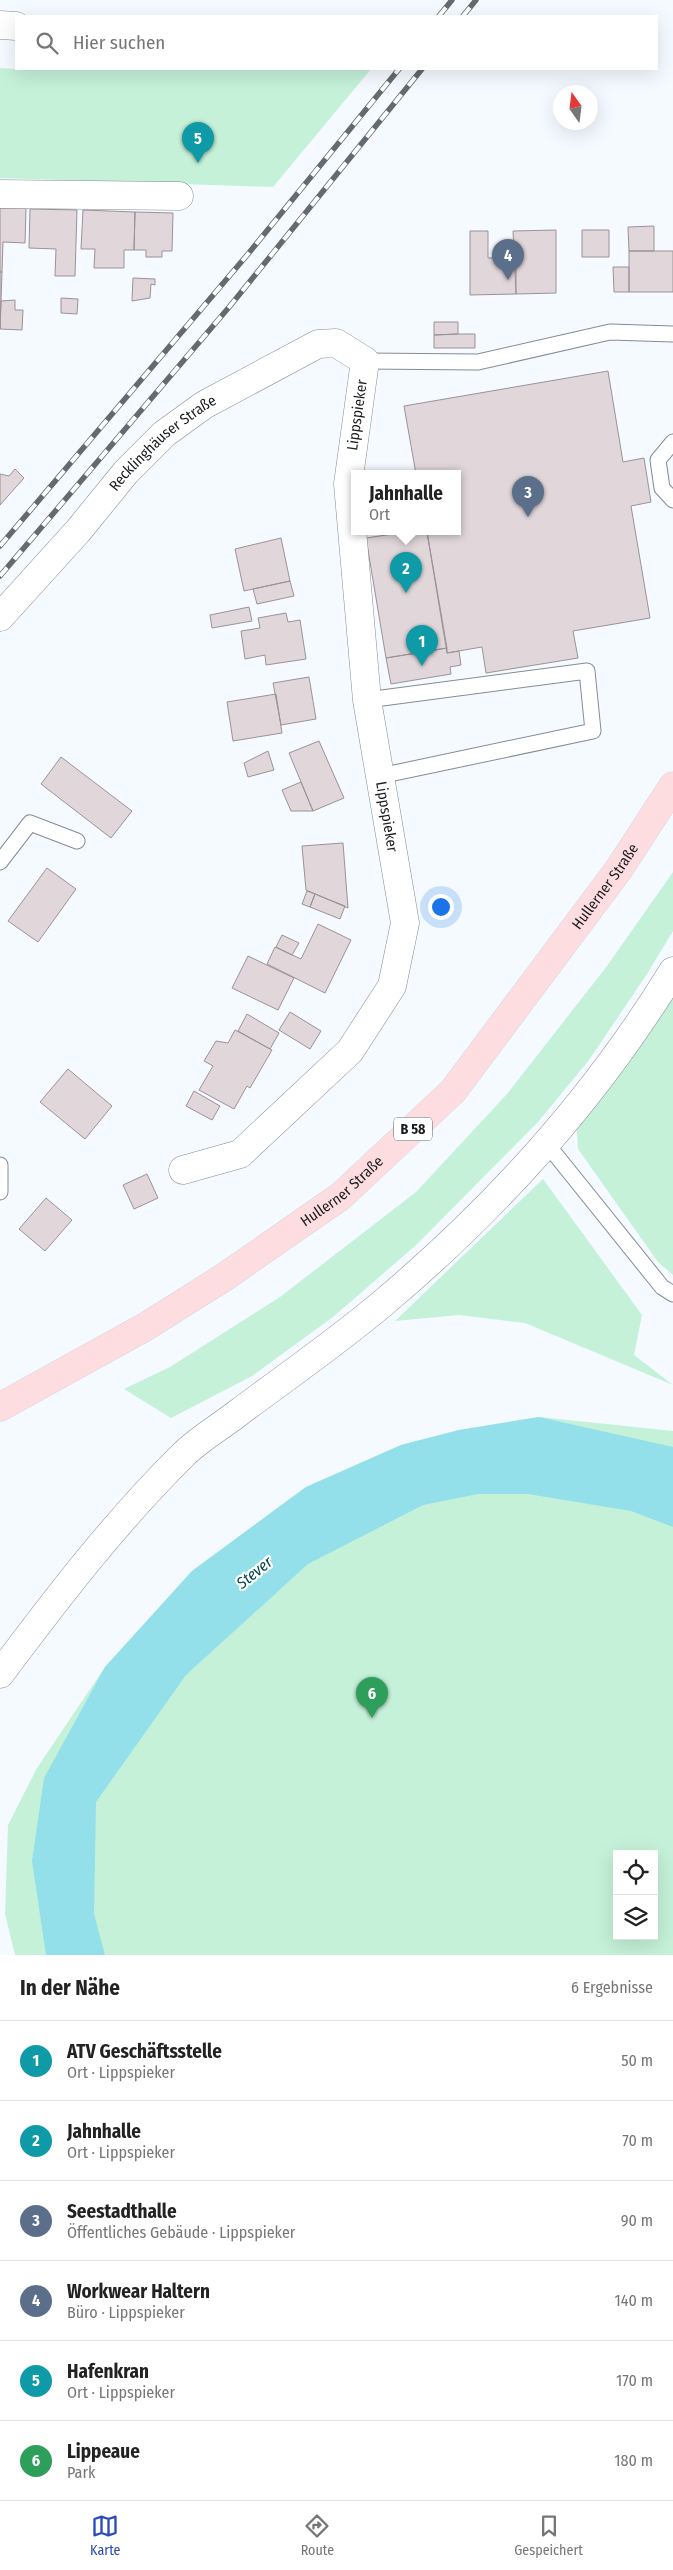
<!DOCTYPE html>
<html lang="de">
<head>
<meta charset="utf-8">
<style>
	body { margin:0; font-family:"Fira Sans Condensed",sans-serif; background:#f2f2f2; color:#222 }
	.controls { position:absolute; right:15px; bottom:15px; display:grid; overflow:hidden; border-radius:0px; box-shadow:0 5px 20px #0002 }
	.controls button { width:45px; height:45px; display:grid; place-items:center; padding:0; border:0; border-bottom:1px solid #e0e0e0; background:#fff; color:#222; font:25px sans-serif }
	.compass { position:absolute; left:553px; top:85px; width:45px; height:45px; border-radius:50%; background:#fff; box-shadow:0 5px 20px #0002; rotate:346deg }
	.you { position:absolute; left:440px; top:906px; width:18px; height:18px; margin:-12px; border:4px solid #fff; border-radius:50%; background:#1a73e8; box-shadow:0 0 0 8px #1a73e833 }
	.badge { display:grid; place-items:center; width:32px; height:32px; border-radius:50%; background:#2d4aba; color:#fff; font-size:16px; font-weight:700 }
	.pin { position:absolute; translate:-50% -41px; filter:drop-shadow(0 1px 2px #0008) }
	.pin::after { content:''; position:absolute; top:26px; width:18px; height:15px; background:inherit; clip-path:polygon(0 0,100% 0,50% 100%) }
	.popup { position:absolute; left:351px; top:470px; width:110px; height:65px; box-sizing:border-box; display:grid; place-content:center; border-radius:0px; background:#fff; filter:drop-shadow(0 1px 4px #0005); font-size:16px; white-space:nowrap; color:#767676 }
	.popup b { font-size:19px; color:#222 }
	.popup::after { content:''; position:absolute; left:50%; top:100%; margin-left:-10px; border:10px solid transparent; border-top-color:#fff }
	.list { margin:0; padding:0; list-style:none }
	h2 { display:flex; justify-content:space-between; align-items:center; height:65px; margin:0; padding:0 20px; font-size:21px }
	h2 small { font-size:16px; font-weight:400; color:#767676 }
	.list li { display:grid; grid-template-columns:32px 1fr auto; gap:15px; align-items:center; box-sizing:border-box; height:80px; padding:0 20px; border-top:1px solid #e0e0e0 }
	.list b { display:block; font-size:19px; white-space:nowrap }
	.list p { margin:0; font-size:16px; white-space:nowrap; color:#767676 }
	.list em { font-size:16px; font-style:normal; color:#767676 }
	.icon { flex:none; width:28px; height:28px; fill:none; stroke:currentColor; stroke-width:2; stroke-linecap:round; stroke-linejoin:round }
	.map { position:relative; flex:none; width:673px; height:1955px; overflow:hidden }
	.search { position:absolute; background:#fff; box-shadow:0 5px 20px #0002; left:15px; right:15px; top:15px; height:55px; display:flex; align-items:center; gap:12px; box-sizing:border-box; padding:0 18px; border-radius:0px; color:#767676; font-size:19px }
	.sheet { height:545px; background:#fff }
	nav { display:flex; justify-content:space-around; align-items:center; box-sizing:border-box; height:70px; border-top:1px solid #e0e0e0; background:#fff; font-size:14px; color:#767676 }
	nav a { display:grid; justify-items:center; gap:2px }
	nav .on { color:#2d4aba }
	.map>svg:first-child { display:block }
	.green { fill:#c4f1d8; fill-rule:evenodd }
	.water { fill:#93e0ea }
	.building { fill:#e1d7db; stroke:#9b9295 }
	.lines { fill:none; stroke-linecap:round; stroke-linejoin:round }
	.lane-casing { stroke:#858c92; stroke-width:17 }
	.street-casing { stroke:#858c92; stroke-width:29 }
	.primary-casing { stroke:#d6d6d7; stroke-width:29 }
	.lane { stroke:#fff; stroke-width:15 }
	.street { stroke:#fff; stroke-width:28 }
	.primary { stroke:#fedde0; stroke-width:28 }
	.rail-casing { stroke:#666a6d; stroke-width:5.5 }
	.rail { stroke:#fff; stroke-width:4; stroke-dasharray:11; stroke-linecap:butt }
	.labels { text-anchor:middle; stroke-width:4.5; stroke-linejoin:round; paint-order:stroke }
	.shield { fill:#fff; stroke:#5f6162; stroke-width:1 }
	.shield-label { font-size:14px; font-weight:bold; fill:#1a1d1f }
	.street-label { font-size:15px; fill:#1a1d1f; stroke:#fff }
	.water-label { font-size:16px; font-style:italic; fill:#004850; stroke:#fff }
</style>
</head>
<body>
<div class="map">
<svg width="673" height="1955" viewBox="0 0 673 1955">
	<rect width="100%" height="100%" fill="#f4faff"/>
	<!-- green -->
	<path class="green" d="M0,68L16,69H371L273,187L0,178Z
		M673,872V931L647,974L589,1060L538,1122L415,1246L333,1317L252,1376L171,1418L124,1389L170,1367L280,1297L416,1192L507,1094L607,966Z
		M673,994V1275L658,1262L578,1149L577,1129Z
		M543,1179L642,1315L634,1355L673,1385L525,1323L459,1315L395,1321Z
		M539,1417L673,1431V1955H15L5,1914L8,1825L37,1768L105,1667L192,1571L306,1487L401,1445L459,1430ZM617,1854H654V1936H617Z"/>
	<!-- water -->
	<path class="water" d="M539,1417L673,1447V1527L631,1511L528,1494H478L423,1505L308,1564L186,1675L96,1802L94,1914L105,1955H46L32,1861L44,1778L105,1667L192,1571L306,1487L401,1445L459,1430Z"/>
	<!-- building -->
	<path class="building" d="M0,208H26L25,243L3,242L2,272H0Z
		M30,209L77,210L75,276H55L56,249L29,248Z
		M83,210L135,212L134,250H124V268H94L95,249H81Z
		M135,212L173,213L172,251H162V257H146V250H134Z
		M654,226V251H629L628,227Z
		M556,230V293L516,294L513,231Z
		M582,230H609V257H582Z
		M470,231H488V258L516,257V294L470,295Z
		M629,251H673V292H629Z
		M613,267H629V292H614Z
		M0,272H2L0,329Z
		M133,278L155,279V285L151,284L150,298L132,301Z
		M61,298L78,299L77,314L61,313Z
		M15,300V310H23L22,330L0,329L1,301Z
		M434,322H458V334L434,335Z
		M458,334H475V348H434V335Z
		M608,371L623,462L644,458L651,502L631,506L650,618L573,631L578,658L486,673L482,647L447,653L427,532H457V474H416L404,406Z
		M15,469L24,478L0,505V474L9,476Z
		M406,532H427L447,648L386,658L366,538Z
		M281,538L290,581L244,591L235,549Z
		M290,581L294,596L257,604L253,589Z
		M249,607L252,621L212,628L210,615Z
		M286,613L288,622L300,620L306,659L266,665L265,655L245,659L241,631L260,628L258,618Z
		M447,648V653L459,651L461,665L450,667L451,674L391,684L386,658Z
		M309,677L316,719L281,725L273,683Z
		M276,694L282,733L233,741L227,702Z
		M319,741L344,798L313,811L289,753Z
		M268,751L274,770L248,777L244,763Z
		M61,757L132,811L111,838L41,784Z
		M301,782L313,811H291L282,790Z
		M343,843L348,908L306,890L302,846Z
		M47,868L76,889L38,942L8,921Z
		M307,891L315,894L310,907L302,904Z
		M315,894L345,906L340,919L310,907Z
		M318,924L351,940L325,993L267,964L275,947L301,959Z
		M282,935L299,943L292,955L276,947Z
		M248,956L294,978L278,1010L232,988Z
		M290,1012L321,1031L310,1049L279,1030Z
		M247,1014L279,1033L270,1049L238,1031Z
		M235,1030L272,1050L250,1088L247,1086L234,1109L199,1090L213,1066L204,1061L216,1041L228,1043Z
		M68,1069L112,1106L85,1139L40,1102Z
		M194,1091L220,1106L212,1120L186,1106Z
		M147,1174L158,1198L134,1209L123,1185Z
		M46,1198L72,1220L45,1251L19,1229Z"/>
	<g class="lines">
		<!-- lane casing -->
		<g class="lane-casing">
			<path id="lane" d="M365,361L478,362L610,332L673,334
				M673,442L658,460L662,488L673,500
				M367,700L587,671L593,731L380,776
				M0,862L30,823L77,841
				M547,1144L662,1287L673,1294
				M0,1165V1192"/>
		</g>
		<!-- street casing -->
		<g class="street-casing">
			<g id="street">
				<path d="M0,25L16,26"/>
				<path d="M0,194L179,196"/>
				<path id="s1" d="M0,617L78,531L126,472L164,434L204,405L318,344L336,343L365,361L348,484L367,700L405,923L392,986L350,1051L240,1154L183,1170"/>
				<path d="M0,1674C57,1598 115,1522 183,1455C199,1439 220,1427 238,1413C286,1377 337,1342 383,1303C496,1208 596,1097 673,971"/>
			</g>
		</g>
		<!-- primary casing -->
		<g class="primary-casing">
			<g id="primary">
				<path id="s2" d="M0,1407L145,1327L223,1278L341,1196L453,1091L619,869L673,786"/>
			</g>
		</g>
		<!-- lane -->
		<use href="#lane" class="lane"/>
		<!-- street -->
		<use href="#street" class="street"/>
		<!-- primary -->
		<use href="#primary" class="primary"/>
		<!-- rail casing -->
		<g class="rail-casing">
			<path id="rail" d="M439,16L452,0
				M463,16L476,0
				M0,546L248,254L399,69
				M0,576L230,306L422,69"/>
		</g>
		<!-- rail -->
		<use href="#rail" class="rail"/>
	</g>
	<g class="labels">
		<!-- shield labels -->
		<rect class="shield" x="394" y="1117.5" width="38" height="23" rx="4"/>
		<g class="shield-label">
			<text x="413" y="1134">B 58</text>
		</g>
		<!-- street labels -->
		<g class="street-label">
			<text transform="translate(357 415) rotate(-82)" y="5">Lippspieker</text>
			<text dy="5" stroke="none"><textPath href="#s1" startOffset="239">Recklinghäuser Straße</textPath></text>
			<text dy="5" stroke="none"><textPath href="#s1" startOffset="936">Lippspieker</textPath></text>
			<text dy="5" stroke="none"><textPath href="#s2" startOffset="810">Hullerner Straße</textPath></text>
			<text dy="5" stroke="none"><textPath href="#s2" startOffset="405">Hullerner Straße</textPath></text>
		</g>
		<!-- water labels -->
		<g class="water-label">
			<text transform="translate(254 1572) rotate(-39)" y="6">Stever</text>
		</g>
	</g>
</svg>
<div class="controls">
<button><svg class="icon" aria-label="locate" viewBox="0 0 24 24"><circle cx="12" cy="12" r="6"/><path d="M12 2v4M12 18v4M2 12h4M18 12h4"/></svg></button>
<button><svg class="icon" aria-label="layers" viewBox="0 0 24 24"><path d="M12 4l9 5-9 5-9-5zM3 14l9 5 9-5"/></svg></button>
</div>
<svg class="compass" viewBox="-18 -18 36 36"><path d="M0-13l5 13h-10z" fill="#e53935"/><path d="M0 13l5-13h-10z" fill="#767676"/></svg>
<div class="you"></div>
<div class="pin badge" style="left:422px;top:666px;background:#0f9aa8">1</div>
<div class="pin badge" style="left:406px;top:593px;background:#0f9aa8">2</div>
<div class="popup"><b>Jahnhalle</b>Ort</div>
<div class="pin badge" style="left:528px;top:517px;background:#5c6f8a">3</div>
<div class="pin badge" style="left:508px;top:280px;background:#5c6f8a">4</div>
<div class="pin badge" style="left:198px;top:163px;background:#0f9aa8">5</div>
<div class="pin badge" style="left:372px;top:1718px;background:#2e9e5b">6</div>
<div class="search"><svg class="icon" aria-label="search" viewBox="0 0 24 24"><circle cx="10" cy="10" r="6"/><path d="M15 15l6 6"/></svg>Hier suchen</div>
</div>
<section class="sheet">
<h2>In der Nähe<small>6 Ergebnisse</small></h2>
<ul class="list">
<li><span class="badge" style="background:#0f9aa8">1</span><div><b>ATV Geschäftsstelle</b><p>Ort · Lippspieker</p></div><em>50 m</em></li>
<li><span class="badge" style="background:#0f9aa8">2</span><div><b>Jahnhalle</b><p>Ort · Lippspieker</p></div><em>70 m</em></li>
<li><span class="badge" style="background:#5c6f8a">3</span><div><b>Seestadthalle</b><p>Öffentliches Gebäude · Lippspieker</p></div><em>90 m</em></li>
<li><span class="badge" style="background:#5c6f8a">4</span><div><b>Workwear Haltern</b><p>Büro · Lippspieker</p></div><em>140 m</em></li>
<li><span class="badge" style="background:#0f9aa8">5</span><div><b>Hafenkran</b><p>Ort · Lippspieker</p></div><em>170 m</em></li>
<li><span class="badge" style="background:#2e9e5b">6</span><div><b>Lippeaue</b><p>Park</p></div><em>180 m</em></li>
</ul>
</section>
<nav>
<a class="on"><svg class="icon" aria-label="map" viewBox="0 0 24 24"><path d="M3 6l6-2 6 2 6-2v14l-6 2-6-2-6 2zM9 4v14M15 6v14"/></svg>Karte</a>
<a><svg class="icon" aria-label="directions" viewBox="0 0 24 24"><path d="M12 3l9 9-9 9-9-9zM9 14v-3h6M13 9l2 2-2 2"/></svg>Route</a>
<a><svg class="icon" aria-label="saved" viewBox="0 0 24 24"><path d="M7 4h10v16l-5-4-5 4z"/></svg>Gespeichert</a>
</nav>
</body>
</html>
